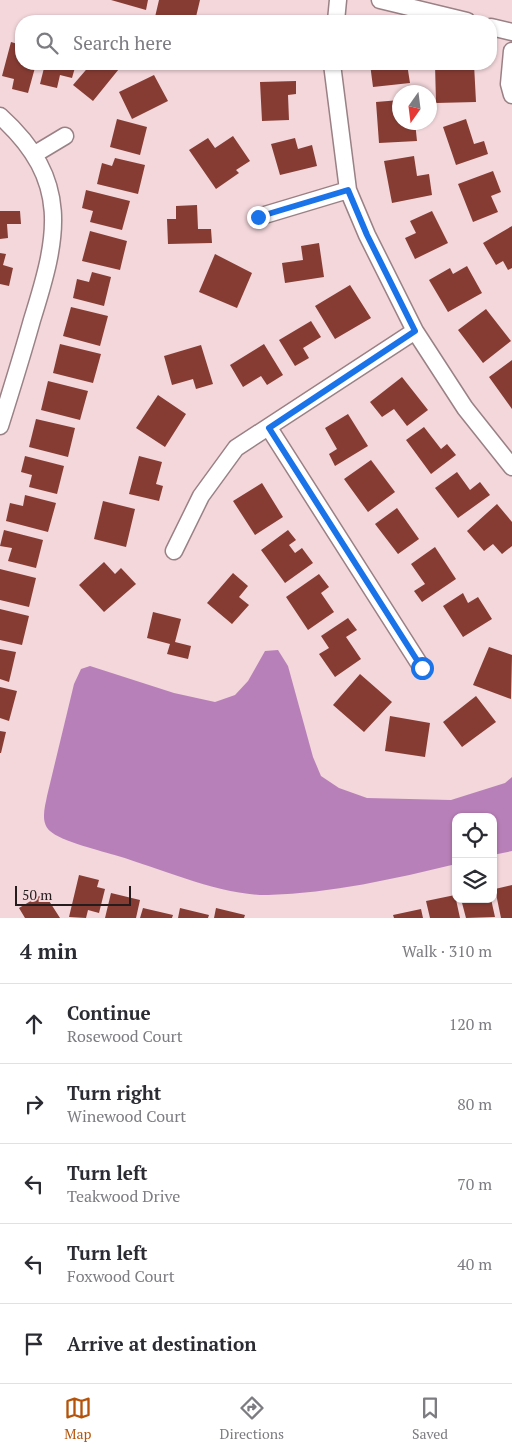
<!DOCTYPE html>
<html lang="en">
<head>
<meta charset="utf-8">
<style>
	body { margin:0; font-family:"PT Serif",serif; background:#f2f2f3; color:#2b2b33 }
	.controls { position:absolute; right:15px; bottom:15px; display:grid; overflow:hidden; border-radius:10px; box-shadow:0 1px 4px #0004 }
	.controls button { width:45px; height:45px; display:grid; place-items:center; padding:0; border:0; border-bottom:1px solid #e1e1e2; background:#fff; color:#2b2b33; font:25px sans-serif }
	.compass { position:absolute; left:392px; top:85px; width:45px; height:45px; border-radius:50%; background:#fff; box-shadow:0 1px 4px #0004; rotate:194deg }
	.scale { position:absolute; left:15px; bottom:12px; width:116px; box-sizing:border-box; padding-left:5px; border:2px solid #251c1d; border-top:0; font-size:14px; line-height:18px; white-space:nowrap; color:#251c1d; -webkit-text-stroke:4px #f3d7db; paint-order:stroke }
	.stop { position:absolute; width:15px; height:15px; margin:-11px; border:4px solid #1a73e8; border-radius:50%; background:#fff }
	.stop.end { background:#1a73e8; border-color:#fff; box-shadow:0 1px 5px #0008 }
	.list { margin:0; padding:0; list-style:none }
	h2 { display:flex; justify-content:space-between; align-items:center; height:65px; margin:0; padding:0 20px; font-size:21px }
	h2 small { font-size:16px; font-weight:400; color:#7c7c81 }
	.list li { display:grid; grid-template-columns:32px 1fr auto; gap:15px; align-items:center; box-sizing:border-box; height:80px; padding:0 20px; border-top:1px solid #e1e1e2 }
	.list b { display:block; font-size:19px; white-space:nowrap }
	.list p { margin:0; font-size:16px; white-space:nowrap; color:#7c7c81 }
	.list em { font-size:16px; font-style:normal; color:#7c7c81 }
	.icon { flex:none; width:28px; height:28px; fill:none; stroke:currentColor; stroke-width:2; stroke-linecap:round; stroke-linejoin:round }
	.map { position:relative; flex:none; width:512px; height:918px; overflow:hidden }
	.search { position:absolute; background:#fff; box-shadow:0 1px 4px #0004; left:15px; right:15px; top:15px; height:55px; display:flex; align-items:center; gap:12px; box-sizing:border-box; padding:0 18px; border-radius:20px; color:#7c7c81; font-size:19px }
	.sheet { height:465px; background:#fff }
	nav { display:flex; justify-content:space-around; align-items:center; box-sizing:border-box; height:70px; border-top:1px solid #e1e1e2; background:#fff; font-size:14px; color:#7c7c81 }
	nav a { display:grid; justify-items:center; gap:2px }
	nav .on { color:#b45309 }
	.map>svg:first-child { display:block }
	.water { fill:#b880b8 }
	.building { fill:#863c33 }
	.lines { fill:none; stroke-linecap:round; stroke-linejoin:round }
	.minor-casing { stroke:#9a8185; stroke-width:19 }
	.minor { stroke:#fff; stroke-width:16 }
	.route { stroke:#1a73e8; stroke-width:6 }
</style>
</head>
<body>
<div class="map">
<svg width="512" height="918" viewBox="0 0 512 918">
	<rect width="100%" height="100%" fill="#f3d7db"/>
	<!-- water -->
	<path class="water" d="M278,650L288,666L313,757L321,776L339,788L367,798L451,800L505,783L512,777V851L493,855V817H456V864C394,879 332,893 268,895C223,896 161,869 118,856C102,851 60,841 50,831C40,822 45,807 47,796L74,684L81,669L90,666L174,693L215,702L235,695L248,681L265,651Z"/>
	<!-- building -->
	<path class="building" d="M111,0H148L146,10Z
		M159,0H200L195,21L185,18L184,21H171L155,17Z
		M11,42L21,45V64H36L28,93L12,89L14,79L2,76Z
		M45,64H76L72,78L60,75L57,88L40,84Z
		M91,64H123L93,101L73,85Z
		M259,64H299V67L259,66Z
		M370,64H407L410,83L373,87Z
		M435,64H474L476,102L436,103Z
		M154,75L168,101L132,119L119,92Z
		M296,81V94L288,95L289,120L262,121L260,82Z
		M400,100V122H415L417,141L379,143L376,102Z
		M117,119L147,127L140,155L110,147Z
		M466,119L474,144L484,141L488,154L456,165L443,127Z
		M233,136L250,161L236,170L239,173L216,189L189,150L208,138L215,148Z
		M295,138L298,149L312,145L317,166L280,175L271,144Z
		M414,156L417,176L429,174L432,195L392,203L384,161Z
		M115,158L145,165L138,194L97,184L102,163L112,166Z
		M493,171L501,192L491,196L498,212L473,222L458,184Z
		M86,190L130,201L122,230L90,222L93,211L82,208Z
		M197,205L198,229H211L212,243L168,244L167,219H176V206Z
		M0,211H20L21,224H7L8,238L0,239Z
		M432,211L448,243L415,259L405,238L416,233L410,221Z
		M512,226V268L508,270L503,261L496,265L483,243Z
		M90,231L127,241L120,270L82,261Z
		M319,243L324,277L285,283L282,263L303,260L301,246Z
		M0,253L6,254L3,265L13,268L9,286L0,284Z
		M215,254L252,273L237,308L199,292Z
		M467,266L482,293L448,312L429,280L450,268L453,274Z
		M92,272L111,277L104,306L73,298L77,279L89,282Z
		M350,285L371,318L335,339L315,306Z
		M71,307L108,316L100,346L63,336Z
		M486,309L511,341L483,363L458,330Z
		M311,321L321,337L303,348L309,358L295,366L279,340Z
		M60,344L101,354L93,383L53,373Z
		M264,344L283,375L267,385L261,376L243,387L230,365Z
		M201,345L213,384L196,389L193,379L172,385L164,356Z
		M512,360V409L489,377Z
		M402,377L428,410L407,426L394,409L382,417L370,402Z
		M48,381L88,391L80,420L41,410Z
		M158,395L186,414L165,447L136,428Z
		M348,414L368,446L335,466L329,454L337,449L325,428Z
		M36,419L75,428L68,457L29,447Z
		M424,427L441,449L447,444L456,455L431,474L406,440Z
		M25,456L64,466L57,494L29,487L32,475L21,472Z
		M139,456L162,462L156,484L163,486L159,501L129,494Z
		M371,460L395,492L368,512L344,479Z
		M457,472L470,490L480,482L490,495L458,518L435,488Z
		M262,483L283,517L255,535L233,501Z
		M25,495L56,503L48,532L6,521L10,503L23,506Z
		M103,501L135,509L126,547L94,539Z
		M497,504L512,522V546L502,554L493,544L484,551L467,531Z
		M397,508L419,539L398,554L375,524Z
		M4,530L43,540L36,568L8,561L12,548L0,546Z
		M288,530L296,540L289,545L295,553L302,548L313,563L285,583L261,550Z
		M435,547L456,579L422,602L414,591L425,584L411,564Z
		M104,562L115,574L121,568L136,584L104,612L79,585Z
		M0,569L36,578L29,607L0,600Z
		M233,573L248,586L239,597L249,605L232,624L207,603Z
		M319,574L329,587L321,593L334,612L308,630L286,597Z
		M463,593L468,603L478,597L492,619L463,637L443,606Z
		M0,609L29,616L22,645L0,640Z
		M153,612L181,619L175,642L191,646L188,659L167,654L170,644L147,638Z
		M348,618L357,630L346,637L361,659L335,677L319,654L329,648L321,636Z
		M489,647L512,655L511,699L473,685Z
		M0,649L16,652L9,682L0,679Z
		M360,674L392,702L364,732L333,705Z
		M0,687L17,691L9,721L0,718Z
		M476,696L496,722L462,747L443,722Z
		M390,716L430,723L425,757L385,751Z
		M0,731L6,732L1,753H0Z
		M79,875L99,880L97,887L105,889L99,913L88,910L86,918L69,917Z
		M512,885V918H501L495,889Z
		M44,893L60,918H25L19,908Z
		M111,893L140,900L136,918H105Z
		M455,895L460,918H430L426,901Z
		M461,899H491L495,917L466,918Z
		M143,908L173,915L172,918H140Z
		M180,908L209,915L208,918H178Z
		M216,908L245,915L244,918H214Z
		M421,909L423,918H394L393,915Z"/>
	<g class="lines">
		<!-- minor casing -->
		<g class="minor-casing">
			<path id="minor" d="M380,0L467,21
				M336,21L338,0
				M491,27L512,32
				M512,51L509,84L512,95
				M332,64L348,190L367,235L415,331L465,408L512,467
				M0,116C72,181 58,237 32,320C22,356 11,391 0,426
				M35,154L65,136
				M258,217L348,190
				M269,428L422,668
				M174,551L201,496L236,448L415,331"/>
		</g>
		<!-- minor -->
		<use href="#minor" class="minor"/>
	</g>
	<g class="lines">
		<!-- route -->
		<path class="route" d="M258,217L348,190L367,235L415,331L269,428L422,668"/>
	</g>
</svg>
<div class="controls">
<button><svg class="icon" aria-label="locate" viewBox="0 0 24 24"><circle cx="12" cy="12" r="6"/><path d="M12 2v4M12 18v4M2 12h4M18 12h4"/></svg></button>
<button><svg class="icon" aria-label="layers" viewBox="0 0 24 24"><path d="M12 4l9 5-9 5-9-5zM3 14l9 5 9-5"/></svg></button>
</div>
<svg class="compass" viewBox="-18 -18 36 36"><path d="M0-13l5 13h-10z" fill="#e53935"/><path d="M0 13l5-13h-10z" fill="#7c7c81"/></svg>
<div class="scale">50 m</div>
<div class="stop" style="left:422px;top:668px"></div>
<div class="stop end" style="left:258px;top:217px"></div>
<div class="search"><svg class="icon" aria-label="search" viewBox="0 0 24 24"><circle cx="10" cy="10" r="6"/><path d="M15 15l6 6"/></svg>Search here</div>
</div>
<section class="sheet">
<h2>4 min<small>Walk · 310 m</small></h2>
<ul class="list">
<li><svg class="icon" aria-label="ahead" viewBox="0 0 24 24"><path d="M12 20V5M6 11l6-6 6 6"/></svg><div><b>Continue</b><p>Rosewood Court</p></div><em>120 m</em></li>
<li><svg class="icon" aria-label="right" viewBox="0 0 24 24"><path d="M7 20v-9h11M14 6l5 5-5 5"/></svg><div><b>Turn right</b><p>Winewood Court</p></div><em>80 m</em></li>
<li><svg class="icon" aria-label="left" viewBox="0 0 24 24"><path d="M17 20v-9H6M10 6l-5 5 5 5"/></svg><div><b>Turn left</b><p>Teakwood Drive</p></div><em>70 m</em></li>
<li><svg class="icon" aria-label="left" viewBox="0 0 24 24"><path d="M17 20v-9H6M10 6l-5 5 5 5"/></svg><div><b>Turn left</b><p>Foxwood Court</p></div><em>40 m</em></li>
<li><svg class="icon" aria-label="arrive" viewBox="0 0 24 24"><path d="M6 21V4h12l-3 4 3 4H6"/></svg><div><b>Arrive at destination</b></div></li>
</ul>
</section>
<nav>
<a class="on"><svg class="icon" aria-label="map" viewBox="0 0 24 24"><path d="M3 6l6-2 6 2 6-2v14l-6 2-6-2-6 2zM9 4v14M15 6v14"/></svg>Map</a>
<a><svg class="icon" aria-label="directions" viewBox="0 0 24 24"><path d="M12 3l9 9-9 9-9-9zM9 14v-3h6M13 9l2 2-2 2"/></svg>Directions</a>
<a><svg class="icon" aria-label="saved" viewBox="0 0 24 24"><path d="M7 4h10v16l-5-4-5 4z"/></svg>Saved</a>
</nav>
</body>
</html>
